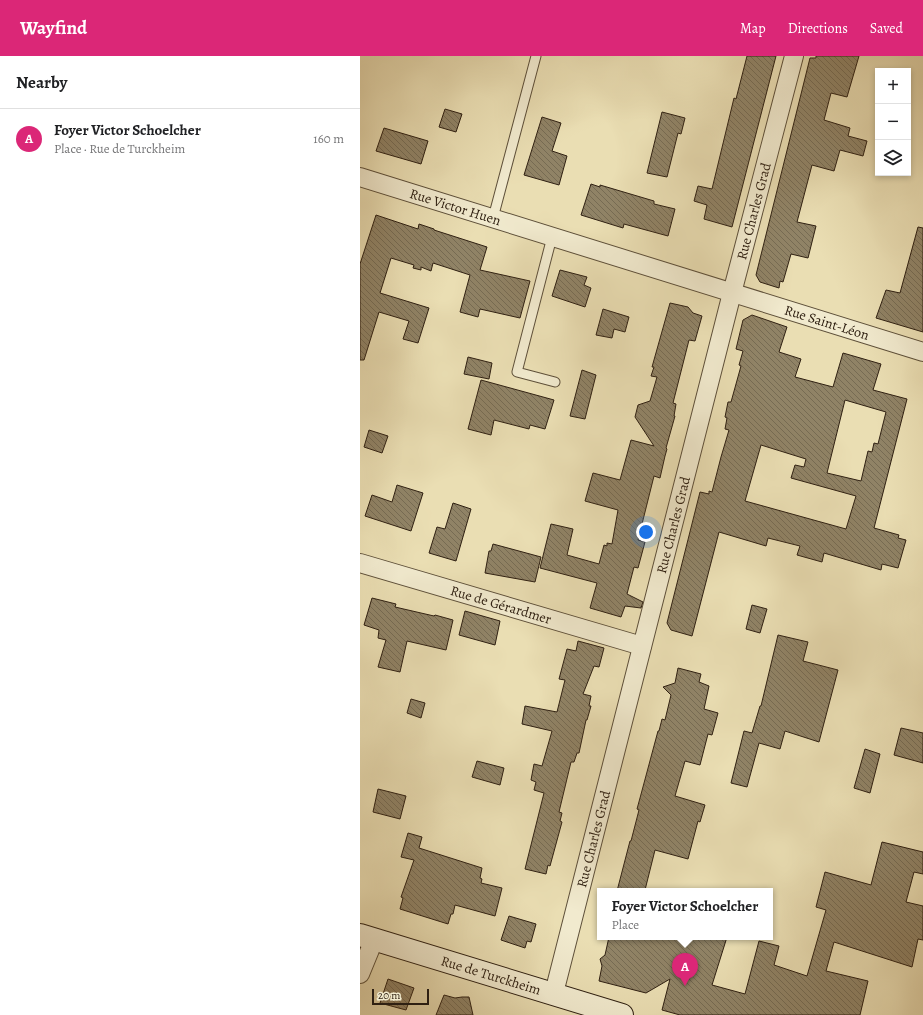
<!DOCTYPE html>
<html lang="en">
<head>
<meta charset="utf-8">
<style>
	body { margin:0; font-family:Alegreya,serif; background:#f2f2f2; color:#202124 }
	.controls { position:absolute; right:12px; top:12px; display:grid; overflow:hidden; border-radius:0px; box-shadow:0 2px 6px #0003 }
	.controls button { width:36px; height:36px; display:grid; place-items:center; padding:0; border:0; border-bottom:1px solid #e0e0e0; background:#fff; color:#202124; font:20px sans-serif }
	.scale { position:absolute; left:12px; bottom:10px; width:57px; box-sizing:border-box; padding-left:4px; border:2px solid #2f2012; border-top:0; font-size:11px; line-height:14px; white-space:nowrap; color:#2f2012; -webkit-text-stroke:3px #f1eace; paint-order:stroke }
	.you { position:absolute; left:286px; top:476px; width:14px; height:14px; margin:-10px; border:3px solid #fff; border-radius:50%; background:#1a73e8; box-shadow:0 0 0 6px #1a73e833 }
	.badge { display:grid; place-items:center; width:26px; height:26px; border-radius:50%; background:#db2777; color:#fff; font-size:13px; font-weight:700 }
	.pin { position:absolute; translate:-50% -33px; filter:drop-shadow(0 1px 2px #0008) }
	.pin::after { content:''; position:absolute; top:21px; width:14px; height:12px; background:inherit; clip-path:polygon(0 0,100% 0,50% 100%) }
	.popup { position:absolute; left:237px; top:832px; width:176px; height:52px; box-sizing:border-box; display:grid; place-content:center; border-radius:0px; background:#fff; filter:drop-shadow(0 1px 3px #0005); font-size:13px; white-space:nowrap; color:#757577 }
	.popup b { font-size:15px; color:#202124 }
	.popup::after { content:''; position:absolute; left:50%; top:100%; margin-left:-8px; border:8px solid transparent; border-top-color:#fff }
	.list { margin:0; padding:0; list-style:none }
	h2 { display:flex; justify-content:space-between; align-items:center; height:52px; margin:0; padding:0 16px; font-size:17px }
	h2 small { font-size:13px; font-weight:400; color:#757577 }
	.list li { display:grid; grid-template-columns:26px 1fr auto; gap:12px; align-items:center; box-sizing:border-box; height:60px; padding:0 16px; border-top:1px solid #e0e0e0 }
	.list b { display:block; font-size:15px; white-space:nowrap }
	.list p { margin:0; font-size:13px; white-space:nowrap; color:#757577 }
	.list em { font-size:13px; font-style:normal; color:#757577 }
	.icon { flex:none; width:22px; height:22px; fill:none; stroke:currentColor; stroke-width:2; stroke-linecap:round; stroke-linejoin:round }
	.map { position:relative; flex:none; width:563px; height:959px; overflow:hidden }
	header { display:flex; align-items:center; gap:24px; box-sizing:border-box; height:56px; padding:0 20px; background:#db2777; color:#fff }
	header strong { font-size:19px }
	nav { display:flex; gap:22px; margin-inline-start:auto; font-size:14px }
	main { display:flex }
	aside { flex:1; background:#fff }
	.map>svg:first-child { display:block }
	.building { fill:url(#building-back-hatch); stroke:#2f2012; fill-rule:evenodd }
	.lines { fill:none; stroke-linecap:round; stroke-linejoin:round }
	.lane-casing { stroke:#5e503a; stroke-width:11 }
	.street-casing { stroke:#5e503a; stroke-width:20 }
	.secondary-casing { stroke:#2f2012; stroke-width:24 }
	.lane { stroke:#f1eace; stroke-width:9 }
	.street { stroke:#f1eace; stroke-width:18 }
	.secondary { stroke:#f1eace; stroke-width:22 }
	.labels { text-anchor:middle; stroke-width:3; stroke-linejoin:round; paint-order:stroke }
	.street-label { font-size:14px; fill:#2f2012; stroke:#f1eace }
</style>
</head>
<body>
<header>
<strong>Wayfind</strong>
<nav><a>Map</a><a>Directions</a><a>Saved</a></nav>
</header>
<main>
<aside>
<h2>Nearby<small></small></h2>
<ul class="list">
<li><span class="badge">A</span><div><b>Foyer Victor Schoelcher</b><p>Place · Rue de Turckheim</p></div><em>160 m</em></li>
</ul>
</aside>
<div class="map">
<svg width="563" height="959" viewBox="0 0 563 959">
	<defs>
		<pattern id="building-back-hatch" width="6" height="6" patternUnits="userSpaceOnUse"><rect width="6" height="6" fill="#908366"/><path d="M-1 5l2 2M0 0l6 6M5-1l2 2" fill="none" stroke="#766b53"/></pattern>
	</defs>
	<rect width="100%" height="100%" fill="#eadeb3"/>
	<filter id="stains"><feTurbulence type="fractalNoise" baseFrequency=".005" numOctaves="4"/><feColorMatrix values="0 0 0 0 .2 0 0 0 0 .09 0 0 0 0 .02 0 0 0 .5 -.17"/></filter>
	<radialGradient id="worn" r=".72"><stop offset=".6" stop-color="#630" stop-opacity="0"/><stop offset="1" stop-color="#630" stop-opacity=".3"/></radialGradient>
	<!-- building -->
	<path class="building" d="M387,0H416L372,171L344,163L347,149L334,145L338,130L352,133L374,42L376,43Z
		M456,0H499L487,41L471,37L464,64L490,72L488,80L507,85L503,100L480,94L474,115L452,109L437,166L456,170L448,202L431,198L423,226L420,225L419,232L400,226L396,219L450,2H456Z
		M85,53L102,58L96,76L79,71Z
		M302,56L325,62L321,78L318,77L307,121L287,117Z
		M182,61L201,67L192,95L207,100L199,129L164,119Z
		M24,72L68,85L61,108L16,95Z
		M231,128L240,131V129L294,145V148L315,153L308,180L264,168L263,172L221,159Z
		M16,159L58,173L59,168L74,173V174L127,191L120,214L170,225L160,262L120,253L118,261L100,256L110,219L73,207L71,215L61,211V214L53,212L54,209L31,202L20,237L69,252L58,287L43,283L49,265L19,256L4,304H0V208Z
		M558,171L563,172V276L516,262L526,234L540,237Z
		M200,214L227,221L224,229L231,232L225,251L192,240Z
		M310,247L328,251L333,257L342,260L335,285L329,284L313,347L316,348L314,360H315L306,392L307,393L305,400L300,422L294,420L278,484L285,486L278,512L274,511L267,538L283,546L281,552L265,550L261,561L230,552L237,527L180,512L191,468L213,473L207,499L239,508L244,489L247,490V487L252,488L258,454L225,445L233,417L260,424L271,384L294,390L275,361L278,349L290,345L297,321L291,320L294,311H292Z
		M243,253L269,261L265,276L254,273L252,282L236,279Z
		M392,259L427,271L419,296L441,303L435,321L473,331L483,297L521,308L513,334L547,343L514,472L539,479L538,482L546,484L538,512L522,508L521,514L464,497L462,506L437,499L440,490L408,482L406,490L359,476L332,580L311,574L307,567L340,436L349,438V435L352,436L361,401L369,374L365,373L367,362L365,361L368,346H371L381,310L379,309L383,295L376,293L383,264ZM485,344L526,356L518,388L514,387L512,396L508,395L501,425L467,417ZM401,389L446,403L444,411L435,409L431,422L496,440L486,473L385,445Z
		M108,301L132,307L129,323L104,318Z
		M222,314L236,319L225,363L210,360Z
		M121,324L194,344L185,373L170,369L169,373L134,364L131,379L108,373Z
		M9,374L28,380L22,397L4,391Z
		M37,429L63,437L51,475L5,460L12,439L32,446Z
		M93,447L111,453L96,505L69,497L77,471L85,473Z
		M133,488L181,501L175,526L125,517L129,495H131Z
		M12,542L36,548L35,551L74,560L75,559L93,564L86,594L47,585L40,616L18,611L26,584L18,582L19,574L4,569Z
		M392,549L407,553L400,577L386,573Z
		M105,555L140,565L135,589L99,579Z
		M418,579L448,586L443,605L478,614L459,686L425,675L420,693L399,687L387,731L371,727L384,675L392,677L400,650H401Z
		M218,585L244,592L239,611L234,610L223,638L231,640L229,650H231L227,664H226L219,697H217L214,706H211L199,756L202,757L200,765L202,766L190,810L188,809L186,818L165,813L184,737L174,734L176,726L171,724L174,708L182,710L192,675L162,668L165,650L197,656L205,624L199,623L207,593L216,595Z
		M318,612L341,618L339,626L349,630L344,653L358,657L352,679L348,678L340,709L325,705L315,740L345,749L340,766L338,765L328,803L295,794L285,834L282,835H257L270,785H271L279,754L277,753L280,742L298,675H299L302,663L305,664L311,639L303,631L315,627Z
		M51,643L65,647L61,662L47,657Z
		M541,672L563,677V707L534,699Z
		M505,693L520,698L510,737L494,732Z
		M117,705L144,712L140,729L112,721Z
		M18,733L46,740L40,763L13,756Z
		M48,777L62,781L59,792L122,812L120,822L122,823L121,827L142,832L135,860L95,849L93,858H91L88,868L40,853L43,842L41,841L54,804L41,801Z
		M522,786L563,796V818L554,816L546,846L563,850V884L558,883L552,911L474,886L466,915L508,925L500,959H320L302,954L310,923L286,937L239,925L242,910L240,903L245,899L249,881H367L352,929L385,938L399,885L419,890L414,909L447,920L466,854L456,851L465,816L511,829Z
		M149,860L176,868L171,886L167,885L165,892L141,884Z
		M28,923L54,932L46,954L20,947Z
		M84,939L95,942L102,941H109L113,959H76Z"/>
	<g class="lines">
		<!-- lane casing -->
		<g class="lane-casing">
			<path id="lane" d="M133,162L176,0
				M192,181L157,316L195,326"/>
		</g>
		<!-- street casing -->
		<g class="street-casing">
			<g id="street">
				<path id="s1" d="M0,121L563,296"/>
				<path id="s2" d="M0,507L282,590"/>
				<path d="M0,918L14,884"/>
				<path id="s3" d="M194,937L372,237L434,0"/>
			</g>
		</g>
		<!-- secondary casing -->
		<g class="secondary-casing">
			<g id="secondary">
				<path id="s4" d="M0,879L262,959"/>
			</g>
		</g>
		<!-- lane -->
		<use href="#lane" class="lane"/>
		<!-- street -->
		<use href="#street" class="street"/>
		<!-- secondary -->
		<use href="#secondary" class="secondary"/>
	</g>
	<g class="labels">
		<!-- street labels -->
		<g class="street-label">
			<text dy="5" stroke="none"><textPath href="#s1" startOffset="100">Rue Victor Huen</textPath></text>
			<text dy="5" stroke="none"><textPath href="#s3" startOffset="807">Rue Charles Grad</textPath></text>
			<text dy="5" stroke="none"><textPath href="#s1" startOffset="489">Rue Saint-Léon</textPath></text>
			<text dy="5" stroke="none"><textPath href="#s3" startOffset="483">Rue Charles Grad</textPath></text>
			<text dy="5" stroke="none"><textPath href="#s2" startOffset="147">Rue de Gérardmer</textPath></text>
			<text dy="5" stroke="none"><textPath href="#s3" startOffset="159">Rue Charles Grad</textPath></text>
			<text dy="5" stroke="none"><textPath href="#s4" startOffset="137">Rue de Turckheim</textPath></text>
		</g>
	</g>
	<rect width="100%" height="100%" filter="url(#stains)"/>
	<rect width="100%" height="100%" fill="url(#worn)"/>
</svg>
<div class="controls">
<button>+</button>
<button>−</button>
<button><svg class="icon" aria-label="layers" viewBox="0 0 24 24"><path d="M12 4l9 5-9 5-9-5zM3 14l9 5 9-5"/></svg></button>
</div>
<div class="scale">20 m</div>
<div class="you"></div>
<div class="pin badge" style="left:325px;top:930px">A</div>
<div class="popup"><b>Foyer Victor Schoelcher</b>Place</div>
</div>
</main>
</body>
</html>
